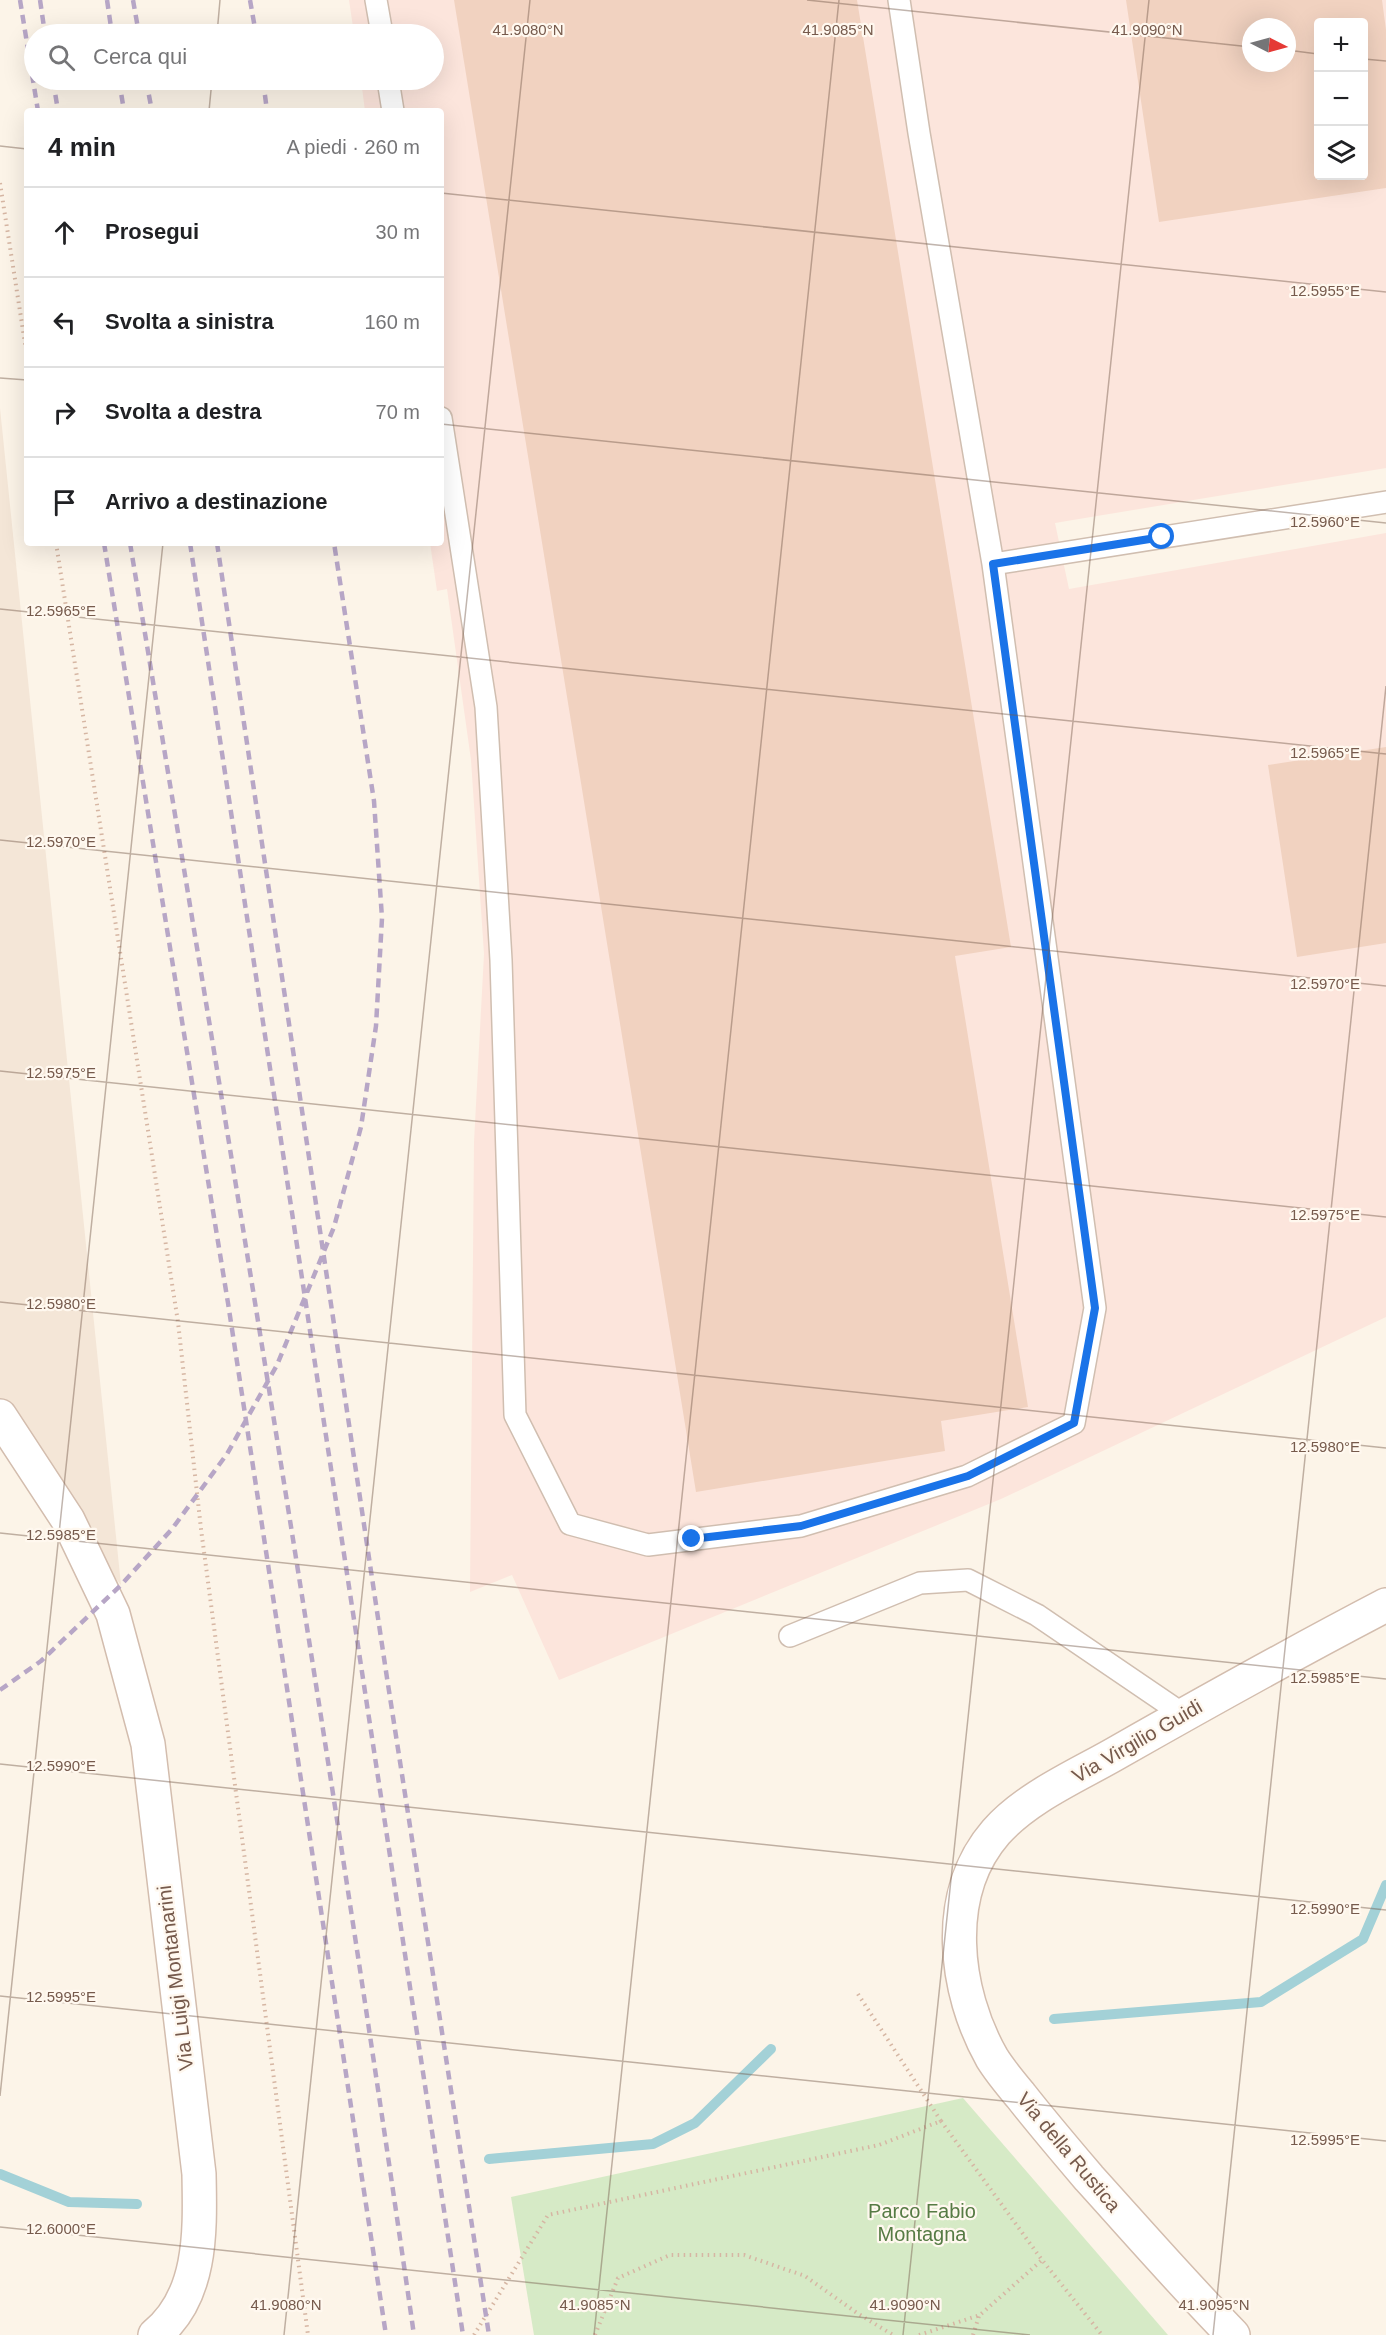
<!DOCTYPE html>
<html lang="it">
<head>
<meta charset="utf-8">
<style>
	body { margin:0; font-family:Helvetica,sans-serif; background:#f2f2f2; color:#202124 }
	.controls { position:absolute; right:18px; top:18px; display:grid; overflow:hidden; border-radius:6px; box-shadow:0 6px 24px #0002 }
	.controls button { width:54px; height:54px; display:grid; place-items:center; padding:0; border:0; border-bottom:2px solid #e0e0e0; background:#fff; color:#202124; font:30px sans-serif }
	.compass { position:absolute; left:1242px; top:18px; width:54px; height:54px; border-radius:50%; background:#fff; box-shadow:0 6px 24px #0002; rotate:96deg }
	.stop { position:absolute; width:18px; height:18px; margin:-14px; border:4px solid #1a73e8; border-radius:50%; background:#fff }
	.stop.end { background:#1a73e8; border-color:#fff; box-shadow:0 2px 6px #0008 }
	.list { margin:0; padding:0; list-style:none }
	h2 { display:flex; justify-content:space-between; align-items:center; height:78px; margin:0; padding:0 24px; font-size:26px }
	h2 small { font-size:20px; font-weight:400; color:#757577 }
	.list li { display:grid; grid-template-columns:39px 1fr auto; gap:18px; align-items:center; box-sizing:border-box; height:90px; padding:0 24px; border-top:2px solid #e0e0e0 }
	.list b { display:block; font-size:22px; white-space:nowrap }
	.list em { font-size:20px; font-style:normal; color:#757577 }
	.icon { flex:none; width:33px; height:33px; fill:none; stroke:currentColor; stroke-width:2; stroke-linecap:round; stroke-linejoin:round }
	.map { position:relative; flex:none; width:1386px; height:2335px; overflow:hidden }
	.search { position:absolute; background:#fff; box-shadow:0 6px 24px #0002; left:24px; top:24px; width:420px; height:66px; display:flex; align-items:center; gap:15px; box-sizing:border-box; padding:0 21px; border-radius:33px; color:#757577; font-size:22px }
	.panel { position:absolute; background:#fff; box-shadow:0 6px 24px #0002; left:24px; top:108px; width:420px; height:438px; border-radius:6px }
	.map>svg:first-child { display:block }
	.residential { fill:#f4e6d7 }
	.commercial { fill:#fce5dc; fill-rule:evenodd }
	.green { fill:#d6eac6 }
	.lines { fill:none; stroke-linecap:round; stroke-linejoin:round }
	.stream { stroke:#a3d1d7; stroke-width:10 }
	.building { fill:#f1d2c0; fill-rule:evenodd }
	.lane-casing { stroke:#d0beb0; stroke-width:24 }
	.secondary-casing { stroke:#d3bdae; stroke-width:36 }
	.path { stroke:#d6b6a3; stroke-width:4; stroke-dasharray:1.5 4.5; stroke-linecap:butt }
	.lane { stroke:#fff; stroke-width:21 }
	.secondary { stroke:#fff; stroke-width:33 }
	.rail { stroke:#b7a6c6; stroke-width:4.5; stroke-dasharray:9 6; stroke-linecap:butt }
	.route { stroke:#1a73e8; stroke-width:8 }
	.ticks { fill:none; stroke:#765a4c; stroke-width:1.5; stroke-opacity:0.45 }
	.labels { text-anchor:middle; stroke-width:4.5; stroke-linejoin:round; paint-order:stroke }
	.street-label { font-size:20px; fill:#765a4c; stroke:#fff8ef }
	.park-label { font-size:20px; fill:#567b44; stroke:#fff8ef }
	.ticks-label { font-size:15px; text-anchor:middle; fill:#765a4c; stroke:#fff8ef; stroke-width:4.5; stroke-linejoin:round; paint-order:stroke }
</style>
</head>
<body>
<div class="map">
<svg width="1386" height="2335" viewBox="0 0 1386 2335">
	<rect width="100%" height="100%" fill="#fcf4e8"/>
	<!-- residential -->
	<path class="residential" d="M0,408L121,1585L68,1520L0,1416Z"/>
	<!-- commercial -->
	<path class="commercial" d="M349,0H1386V468L1055,523L1069,589L1386,533V1317L1001,1499L559,1680L512,1575L470,1592L474,1142L484,954L471,760L447,589L437,591L430,543H441V111H365L361,80H434V34H354ZM1318,22H1364V176H1318ZM1251,27H1287V63H1251Z"/>
	<!-- green -->
	<path class="green" d="M963,2098L1168,2335H534L511,2197Z"/>
	<g class="lines">
		<!-- stream -->
		<path class="stream" d="M1054,2019L1261,2002L1363,1939L1386,1885
			M489,2159L653,2144L695,2123L771,2049
			M0,2174L69,2202L137,2204"/>
	</g>
	<!-- building -->
	<path class="building" d="M454,0H857L1011,947L955,956L1028,1407L941,1421L945,1451L696,1492Z
		M1126,0H1382L1386,30V188L1159,222ZM1318,22H1364V176H1318ZM1251,27H1287V63H1251Z
		M1386,747V943L1297,957L1268,765Z"/>
	<g class="lines">
		<!-- lane casing -->
		<g class="lane-casing">
			<path id="lane" d="M376,0L382,34
				M899,0L919,133L993,564L1386,502
				M388,80L393,111
				M441,418L486,707L501,960L515,1415L570,1524L648,1545L801,1526L967,1476L1074,1423L1095,1308L993,564
				M790,1636L920,1583L968,1580L1037,1615L1184,1715"/>
		</g>
		<!-- secondary casing -->
		<g class="secondary-casing">
			<path id="secondary" d="M0,1416L68,1520L113,1614L148,1744L199,2174C200,2229 203,2296 155,2335
				M1233,2335C1183,2284 1137,2231 1089,2178C1066,2151 1043,2124 1021,2096C1011,2084 1000,2071 992,2058C954,1991 942,1894 996,1832C1028,1796 1079,1775 1120,1751C1208,1701 1296,1652 1386,1605"/>
		</g>
		<!-- path -->
		<path class="path" d="M0,183L27,356
			M56,543L178,1322L201,1529L308,2335
			M941,2121L1042,2260L1102,2335
			M474,2335L548,2215L879,2145L941,2121L856,1991
			M595,2335L618,2278L670,2255H744L805,2276L857,2313L893,2335
			M919,2335L980,2315L1042,2260
			M973,2335L979,2316"/>
		<!-- lane -->
		<use href="#lane" class="lane"/>
		<!-- secondary -->
		<use href="#secondary" class="secondary"/>
		<!-- rail -->
		<path class="rail" d="M20,0L38,111
			M40,0L45,34
			M107,0L112,34
			M133,0L139,34
			M250,0L256,34
			M53,80L58,111
			M119,80L124,111
			M146,80L152,111
			M263,80L267,111
			M104,543L228,1303L386,2335
			M130,543C229,1140 328,1736 414,2335
			M190,543L463,2335
			M217,543L387,1678L489,2335
			M0,1690L41,1661L121,1585L172,1529L227,1454L277,1365L334,1227L361,1127L376,1026L382,918L374,801L334,543"/>
	</g>
	<g class="lines">
		<!-- route -->
		<path class="route" d="M692,1539L801,1526L968,1476L1074,1423L1095,1308L993,564L1162,537"/>
	</g>
	<!-- ticks -->
	<path class="ticks" d="M807,0L1251,47M217,34L220,0M1287,50L1318,54M1364,59L1386,61M209,111L212,80M0,146L27,149M441,193L1386,292M0,378L27,380M441,424L1386,523M0,609L1386,754M0,840L1386,986M0,1071L1386,1217M0,1302L1386,1448M0,1533L1386,1679M0,1764L1386,1910M0,1996L1386,2141M0,2096L163,543M0,2227L1030,2335M284,2335L530,0M594,2335L839,0M903,2335L1149,0M1213,2335L1386,686"/>
	<g class="labels">
		<!-- street labels -->
		<g class="street-label">
			<text transform="translate(1137 1741) rotate(-30)" y="7">Via Virgilio Guidi</text>
			<text transform="translate(175 1978) rotate(-97)" y="7">Via Luigi Montanarini</text>
			<text transform="translate(1069 2152) rotate(50)" y="7">Via della Rustica</text>
		</g>
		<!-- park labels -->
		<g class="park-label">
			<text x="922" y="2218">Parco Fabio<tspan x="922" dy="23">Montagna</tspan></text>
		</g>
	</g>
	<g class="ticks-label">
		<text x="528" y="35">41.9080°N</text>
		<text x="838" y="35">41.9085°N</text>
		<text x="1147" y="35">41.9090°N</text>
		<text x="1325" y="296">12.5955°E</text>
		<text x="1325" y="527">12.5960°E</text>
		<text x="61" y="616">12.5965°E</text>
		<text x="1325" y="758">12.5965°E</text>
		<text x="61" y="847">12.5970°E</text>
		<text x="1325" y="989">12.5970°E</text>
		<text x="61" y="1078">12.5975°E</text>
		<text x="1325" y="1220">12.5975°E</text>
		<text x="61" y="1309">12.5980°E</text>
		<text x="1325" y="1452">12.5980°E</text>
		<text x="61" y="1540">12.5985°E</text>
		<text x="1325" y="1683">12.5985°E</text>
		<text x="61" y="1771">12.5990°E</text>
		<text x="1325" y="1914">12.5990°E</text>
		<text x="61" y="2002">12.5995°E</text>
		<text x="1325" y="2145">12.5995°E</text>
		<text x="61" y="2234">12.6000°E</text>
		<text x="286" y="2310">41.9080°N</text>
		<text x="595" y="2310">41.9085°N</text>
		<text x="905" y="2310">41.9090°N</text>
		<text x="1214" y="2310">41.9095°N</text>
	</g>
</svg>
<div class="controls">
<button>+</button>
<button>−</button>
<button><svg class="icon" aria-label="layers" viewBox="0 0 24 24"><path d="M12 4l9 5-9 5-9-5zM3 14l9 5 9-5"/></svg></button>
</div>
<svg class="compass" viewBox="-18 -18 36 36"><path d="M0-13l5 13h-10z" fill="#e53935"/><path d="M0 13l5-13h-10z" fill="#757577"/></svg>
<div class="stop" style="left:1162px;top:537px"></div>
<div class="stop end" style="left:692px;top:1539px"></div>
<div class="search"><svg class="icon" aria-label="search" viewBox="0 0 24 24"><circle cx="10" cy="10" r="6"/><path d="M15 15l6 6"/></svg>Cerca qui</div>
<section class="panel">
<h2>4 min<small>A piedi · 260 m</small></h2>
<ul class="list">
<li><svg class="icon" aria-label="ahead" viewBox="0 0 24 24"><path d="M12 20V5M6 11l6-6 6 6"/></svg><div><b>Prosegui</b></div><em>30 m</em></li>
<li><svg class="icon" aria-label="left" viewBox="0 0 24 24"><path d="M17 20v-9H6M10 6l-5 5 5 5"/></svg><div><b>Svolta a sinistra</b></div><em>160 m</em></li>
<li><svg class="icon" aria-label="right" viewBox="0 0 24 24"><path d="M7 20v-9h11M14 6l5 5-5 5"/></svg><div><b>Svolta a destra</b></div><em>70 m</em></li>
<li><svg class="icon" aria-label="arrive" viewBox="0 0 24 24"><path d="M6 21V4h12l-3 4 3 4H6"/></svg><div><b>Arrivo a destinazione</b></div></li>
</ul>
</section>
</div>
</body>
</html>
